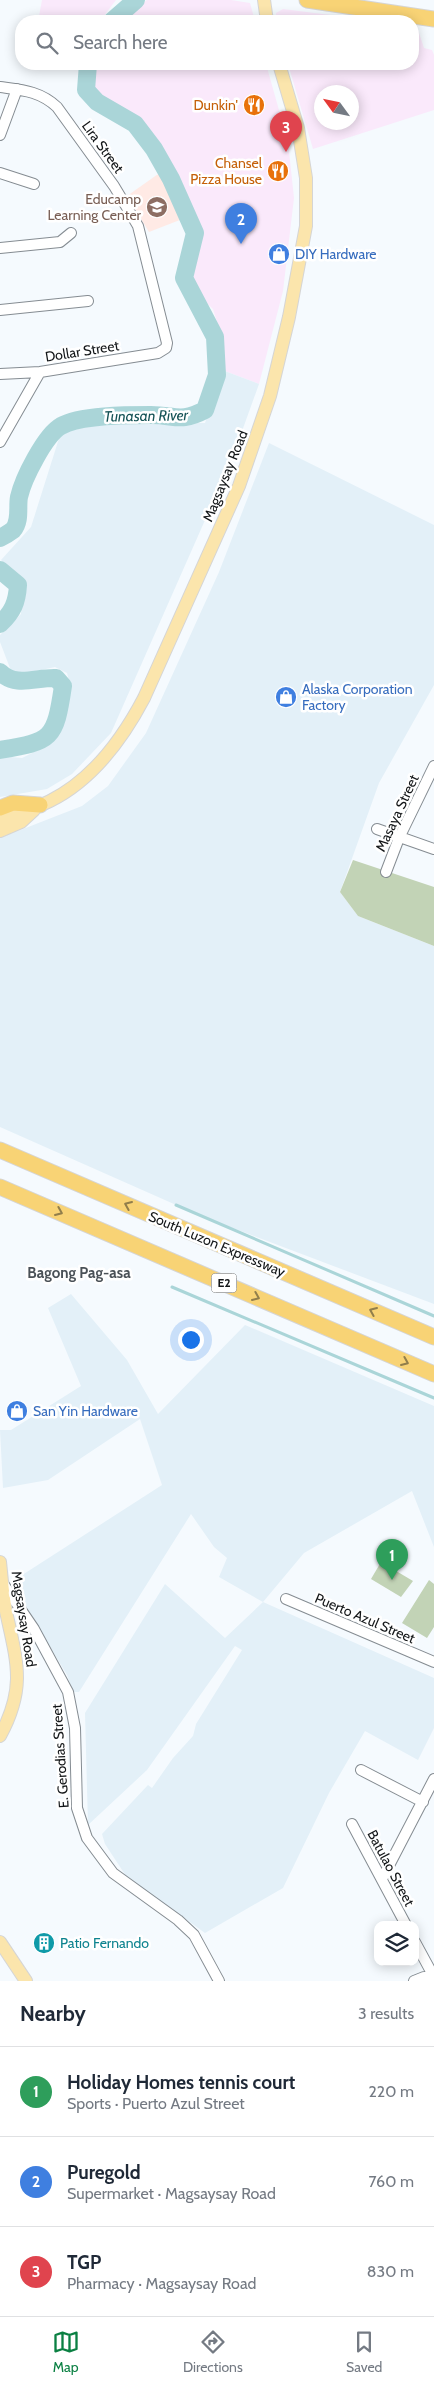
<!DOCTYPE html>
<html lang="en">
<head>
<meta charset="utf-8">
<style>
	body { margin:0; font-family:Cabin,sans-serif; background:#f6f6f7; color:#1f2937 }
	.controls { position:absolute; right:15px; bottom:15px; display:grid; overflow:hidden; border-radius:10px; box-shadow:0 2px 12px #0003 }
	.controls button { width:45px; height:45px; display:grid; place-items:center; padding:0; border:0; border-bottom:1px solid #e0e1e3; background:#fff; color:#1f2937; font:25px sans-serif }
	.compass { position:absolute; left:314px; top:85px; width:45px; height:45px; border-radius:50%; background:#fff; box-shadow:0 2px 12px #0003; rotate:303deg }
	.you { position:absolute; left:190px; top:1339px; width:18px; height:18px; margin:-12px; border:4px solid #fff; border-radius:50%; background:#1a73e8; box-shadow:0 0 0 8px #1a73e833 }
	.badge { display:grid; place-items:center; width:32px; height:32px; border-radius:50%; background:#0b8043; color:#fff; font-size:16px; font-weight:700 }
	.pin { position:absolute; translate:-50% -41px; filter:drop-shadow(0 1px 2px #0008) }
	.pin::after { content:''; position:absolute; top:26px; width:18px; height:15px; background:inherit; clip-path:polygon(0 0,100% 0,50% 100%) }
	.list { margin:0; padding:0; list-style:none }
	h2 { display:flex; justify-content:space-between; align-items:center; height:65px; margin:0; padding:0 20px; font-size:21px }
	h2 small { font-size:16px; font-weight:400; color:#747a83 }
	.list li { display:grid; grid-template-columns:32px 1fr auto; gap:15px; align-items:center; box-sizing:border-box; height:90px; padding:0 20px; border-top:1px solid #e0e1e3 }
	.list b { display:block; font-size:19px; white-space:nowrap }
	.list p { margin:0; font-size:16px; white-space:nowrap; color:#747a83 }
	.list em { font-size:16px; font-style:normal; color:#747a83 }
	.icon { flex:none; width:28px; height:28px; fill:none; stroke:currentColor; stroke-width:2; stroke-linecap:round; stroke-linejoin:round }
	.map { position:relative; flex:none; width:434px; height:1981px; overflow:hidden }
	.search { position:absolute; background:#fff; box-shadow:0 2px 12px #0003; left:15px; right:15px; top:15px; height:55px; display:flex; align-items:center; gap:12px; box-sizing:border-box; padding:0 18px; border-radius:20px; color:#747a83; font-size:19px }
	.sheet { height:335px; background:#fff }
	nav { display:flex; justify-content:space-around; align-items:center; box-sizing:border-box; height:70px; border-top:1px solid #e0e1e3; background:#fff; font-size:14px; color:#747a83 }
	nav a { display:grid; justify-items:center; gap:2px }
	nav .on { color:#0b8043 }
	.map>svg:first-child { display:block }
	.commercial { fill:#fae9fb; fill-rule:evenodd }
	.built { fill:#e3f0f8 }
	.education { fill:#ffeae5 }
	.green { fill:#c2d3b6 }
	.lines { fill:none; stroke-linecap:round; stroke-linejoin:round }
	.stream { stroke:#aad5d8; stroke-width:3 }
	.river { stroke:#aad5d8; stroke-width:18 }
	.minor-casing { stroke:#858c92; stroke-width:12 }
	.major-casing { stroke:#d5d5d5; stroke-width:14 }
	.highway-casing { stroke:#d5d5d5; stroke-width:17 }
	.minor { stroke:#fff; stroke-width:10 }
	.major { stroke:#fbe5ac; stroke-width:12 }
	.highway { stroke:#f8d375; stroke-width:15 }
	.oneway { stroke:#917e4b }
	.labels { text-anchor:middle; stroke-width:5; stroke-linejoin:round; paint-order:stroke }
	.shield { fill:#fff; stroke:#5a5c5d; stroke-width:1 }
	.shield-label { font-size:12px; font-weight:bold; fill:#131618 }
	.food-label { font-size:14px; fill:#c56008; stroke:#fff; text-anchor:end }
	.street-label { font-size:14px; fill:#131618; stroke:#fff }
	.education-label { font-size:14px; fill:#785e54; stroke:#fff; text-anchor:end }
	.shop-label { font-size:14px; fill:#366cbe; stroke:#fff; text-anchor:start }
	.culture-label { font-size:14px; fill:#0d838f; stroke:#fff; text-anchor:start }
	.water-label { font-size:15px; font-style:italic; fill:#145255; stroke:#fff }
	.neighbourhood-label { font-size:15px; font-weight:bold; fill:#4a5157; stroke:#fff }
</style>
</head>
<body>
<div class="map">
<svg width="434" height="1981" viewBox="0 0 434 1981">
	<rect width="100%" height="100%" fill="#f5fafe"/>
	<!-- commercial -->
	<path class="commercial" d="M42,0H116L100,21H80L39,16Z
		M147,0H231L250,3L255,21H120Z
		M283,9L346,17L369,21H276V13Z
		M413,29L418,30L424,48L432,50L434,55V110L313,149L288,64H413ZM322,92H352V122H322Z
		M94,64H266L288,142L294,198L283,291L259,384L222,370L223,341L213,309L198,295L190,267L197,222L162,146L142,126L102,98L91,82Z"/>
	<!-- built -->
	<path class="built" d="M222,370L259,384L232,459L111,733L72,774L47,789L0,797V756L22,758L48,745L66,710L71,688L67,673L55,667L13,676L0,642V635L21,614L22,582L1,560L31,527L61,432L76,424L205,423Z
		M269,443L434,525V685L379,783L340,892L358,916L434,946V1304L201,1216L0,1127V838L82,806L108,786L146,733L219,572Z
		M71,1294L127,1360L158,1414L245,1325L434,1406V1547L412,1491L304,1553L263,1602L434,1678V1728L418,1760L365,1731L329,1793L283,1888L205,1933L126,1876L105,1844L102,1834L148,1785L152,1788L173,1758L193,1736L196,1724L242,1650L235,1646L147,1770L88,1825L85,1713L165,1584L225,1638L263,1602L219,1577L227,1558L214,1547L191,1514L79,1692H73L67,1675L20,1597L16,1579L162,1485L140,1419L48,1480L3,1488L0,1430H11L81,1386L48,1308Z"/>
	<!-- education -->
	<path class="education" d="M161,172L185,218L149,232L127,196Z"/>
	<!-- green -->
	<path class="green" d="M353,860L434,887V946L358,916L340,892Z
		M381,1562L413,1581L401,1597L371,1579Z
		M429,1580L434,1584V1627L427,1638L402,1623Z"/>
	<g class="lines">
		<!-- stream -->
		<path class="stream" d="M176,1205L434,1316
			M172,1287L434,1398"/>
		<!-- river -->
		<path class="river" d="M112,21L136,0
			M0,538C4,536 9,533 13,530C21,521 17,507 19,497C23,479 45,435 61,426C79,415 128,415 151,415C176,415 180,423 205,410L217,375L215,337L184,278L195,233L171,179L154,149L135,124L97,102L86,90L88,64
			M0,570L18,585C17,602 13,612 0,624
			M0,672C16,688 36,677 56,678L63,686C55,740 52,741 0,750"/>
		<!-- minor casing -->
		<g class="minor-casing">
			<path id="minor" d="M0,87C22,90 40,91 57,107L114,186L138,226L167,343L166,348L158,353L40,372L0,374
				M0,135L17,89
				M0,173L34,184
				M0,248L60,242L71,233
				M0,310L88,301
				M0,442L40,372
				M377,829L434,849
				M386,872L399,838L434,766
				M2,1582L34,1629L68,1692L75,1728L77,1808L87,1838L113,1873L178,1920L194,1935L219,1981
				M286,1599L434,1662
				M361,1770L423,1802
				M352,1824L406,1925
				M382,1879L434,1779
				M415,1942L434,1977
				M414,1981L424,1977L434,1978"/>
		</g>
		<!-- major casing -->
		<g class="major-casing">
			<path id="major" d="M264,0L267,21
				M0,820C17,814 34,809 50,801C92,780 123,738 144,698L239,486L270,396L289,317L306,226V178L298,128L279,64
				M0,831L21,822L34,810
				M0,1562C2,1580 3,1599 7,1616C18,1665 25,1690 0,1736
				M0,1942L26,1981"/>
		</g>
		<!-- highway casing -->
		<g class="highway-casing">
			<path id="highway" d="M307,0L434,19
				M0,808L13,803L40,805
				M0,1150L434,1337
				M0,1187L434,1374"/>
		</g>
		<!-- minor -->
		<use href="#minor" class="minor"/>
		<!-- major -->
		<use href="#major" class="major"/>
		<!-- highway -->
		<use href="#highway" class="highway"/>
	</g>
	<!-- one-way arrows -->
	<defs><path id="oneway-chevron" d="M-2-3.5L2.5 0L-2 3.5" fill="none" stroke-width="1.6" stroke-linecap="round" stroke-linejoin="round" transform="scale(1.25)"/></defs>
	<g class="oneway">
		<use href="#oneway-chevron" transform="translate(128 1205) rotate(-157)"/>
		<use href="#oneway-chevron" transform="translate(59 1212) rotate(23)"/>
		<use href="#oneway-chevron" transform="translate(256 1297) rotate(23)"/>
		<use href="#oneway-chevron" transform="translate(373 1311) rotate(-157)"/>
		<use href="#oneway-chevron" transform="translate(405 1362) rotate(23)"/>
	</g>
	<!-- icons -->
	<defs>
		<g id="restaurant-disc" transform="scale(1.125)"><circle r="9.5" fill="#e8710a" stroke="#fff"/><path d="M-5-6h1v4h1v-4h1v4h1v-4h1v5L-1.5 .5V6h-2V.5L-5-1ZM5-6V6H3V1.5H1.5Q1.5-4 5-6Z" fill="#fff"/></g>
		<g id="school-disc" transform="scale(1.125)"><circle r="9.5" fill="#8d6e63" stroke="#fff"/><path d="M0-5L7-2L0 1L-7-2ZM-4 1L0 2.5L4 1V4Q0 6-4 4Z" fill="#fff"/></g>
		<g id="shop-disc" transform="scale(1.125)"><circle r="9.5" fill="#3f7fe0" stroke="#fff"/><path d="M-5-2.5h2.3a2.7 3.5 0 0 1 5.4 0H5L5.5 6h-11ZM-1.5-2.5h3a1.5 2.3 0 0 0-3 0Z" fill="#fff"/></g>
		<g id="building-disc" transform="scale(1.125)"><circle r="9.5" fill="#0f9aa8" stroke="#fff"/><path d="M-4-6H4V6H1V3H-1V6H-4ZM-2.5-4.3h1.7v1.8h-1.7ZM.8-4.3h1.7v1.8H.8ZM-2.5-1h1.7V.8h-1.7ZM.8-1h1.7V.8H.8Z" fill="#fff"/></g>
	</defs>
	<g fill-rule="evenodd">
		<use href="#restaurant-disc" x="254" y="105"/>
		<use href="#restaurant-disc" x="278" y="171"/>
		<use href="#school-disc" x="157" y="207"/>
		<use href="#shop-disc" x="279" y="254"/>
		<use href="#shop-disc" x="286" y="697"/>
		<use href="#shop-disc" x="17" y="1411"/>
		<use href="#building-disc" x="44" y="1943"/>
	</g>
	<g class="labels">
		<!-- shield labels -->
		<rect class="shield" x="211.5" y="1273.5" width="25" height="19" rx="4"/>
		<g class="shield-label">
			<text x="224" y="1287">E2</text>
		</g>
		<!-- food labels -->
		<g class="food-label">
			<text x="238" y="110">Dunkin'</text>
			<text x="262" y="168">Chansel<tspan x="262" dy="16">Pizza House</tspan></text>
		</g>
		<!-- street labels -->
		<g class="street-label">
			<text transform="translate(103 147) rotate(54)" y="5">Lira Street</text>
			<text transform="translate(82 351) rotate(-9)" y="5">Dollar Street</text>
			<text transform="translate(225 476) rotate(-68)" y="5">Magsaysay Road</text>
			<text transform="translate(397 813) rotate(-65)" y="5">Masaya Street</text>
			<text transform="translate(217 1244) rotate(23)" y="5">South Luzon Expressway</text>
			<text transform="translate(365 1618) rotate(23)" y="5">Puerto Azul Street</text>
			<text transform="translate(24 1619) rotate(81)" y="5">Magsaysay Road</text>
			<text transform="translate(60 1756) rotate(-94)" y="5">E. Gerodias Street</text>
			<text transform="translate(391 1868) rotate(62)" y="5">Batulao Street</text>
		</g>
		<!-- education labels -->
		<g class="education-label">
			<text x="141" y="204">Educamp<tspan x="141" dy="16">Learning Center</tspan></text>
		</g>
		<!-- shop labels -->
		<g class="shop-label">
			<text x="295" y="259">DIY Hardware</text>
			<text x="302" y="694">Alaska Corporation<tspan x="302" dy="16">Factory</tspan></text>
			<text x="33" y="1416">San Yin Hardware</text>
		</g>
		<!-- culture labels -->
		<g class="culture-label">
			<text x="60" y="1948">Patio Fernando</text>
		</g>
		<!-- water labels -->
		<g class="water-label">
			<text transform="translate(146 416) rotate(-1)" y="5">Tunasan River</text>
		</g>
		<!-- neighbourhood labels -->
		<g class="neighbourhood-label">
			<text x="79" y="1278">Bagong Pag-asa</text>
		</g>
	</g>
</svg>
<div class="controls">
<button><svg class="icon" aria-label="layers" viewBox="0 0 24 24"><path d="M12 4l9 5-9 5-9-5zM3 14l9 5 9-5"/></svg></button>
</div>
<svg class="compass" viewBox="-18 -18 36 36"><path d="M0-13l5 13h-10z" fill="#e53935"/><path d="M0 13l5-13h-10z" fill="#747a83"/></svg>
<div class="you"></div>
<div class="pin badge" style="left:392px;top:1580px;background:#2e9e5b">1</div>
<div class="pin badge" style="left:241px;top:244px;background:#3f7fe0">2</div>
<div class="pin badge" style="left:286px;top:152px;background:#e0444e">3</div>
<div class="search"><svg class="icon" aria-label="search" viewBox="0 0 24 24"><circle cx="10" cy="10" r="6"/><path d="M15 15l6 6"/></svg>Search here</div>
</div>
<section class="sheet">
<h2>Nearby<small>3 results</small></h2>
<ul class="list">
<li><span class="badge" style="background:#2e9e5b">1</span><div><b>Holiday Homes tennis court</b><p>Sports · Puerto Azul Street</p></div><em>220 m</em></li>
<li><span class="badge" style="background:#3f7fe0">2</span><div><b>Puregold</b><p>Supermarket · Magsaysay Road</p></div><em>760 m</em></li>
<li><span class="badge" style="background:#e0444e">3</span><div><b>TGP</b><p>Pharmacy · Magsaysay Road</p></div><em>830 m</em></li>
</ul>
</section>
<nav>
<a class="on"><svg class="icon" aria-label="map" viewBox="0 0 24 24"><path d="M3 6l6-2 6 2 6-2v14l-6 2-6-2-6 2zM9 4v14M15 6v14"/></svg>Map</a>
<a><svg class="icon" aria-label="directions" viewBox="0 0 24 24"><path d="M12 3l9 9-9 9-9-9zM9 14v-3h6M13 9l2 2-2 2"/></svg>Directions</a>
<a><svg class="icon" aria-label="saved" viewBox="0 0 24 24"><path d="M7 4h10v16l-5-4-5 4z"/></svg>Saved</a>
</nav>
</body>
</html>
